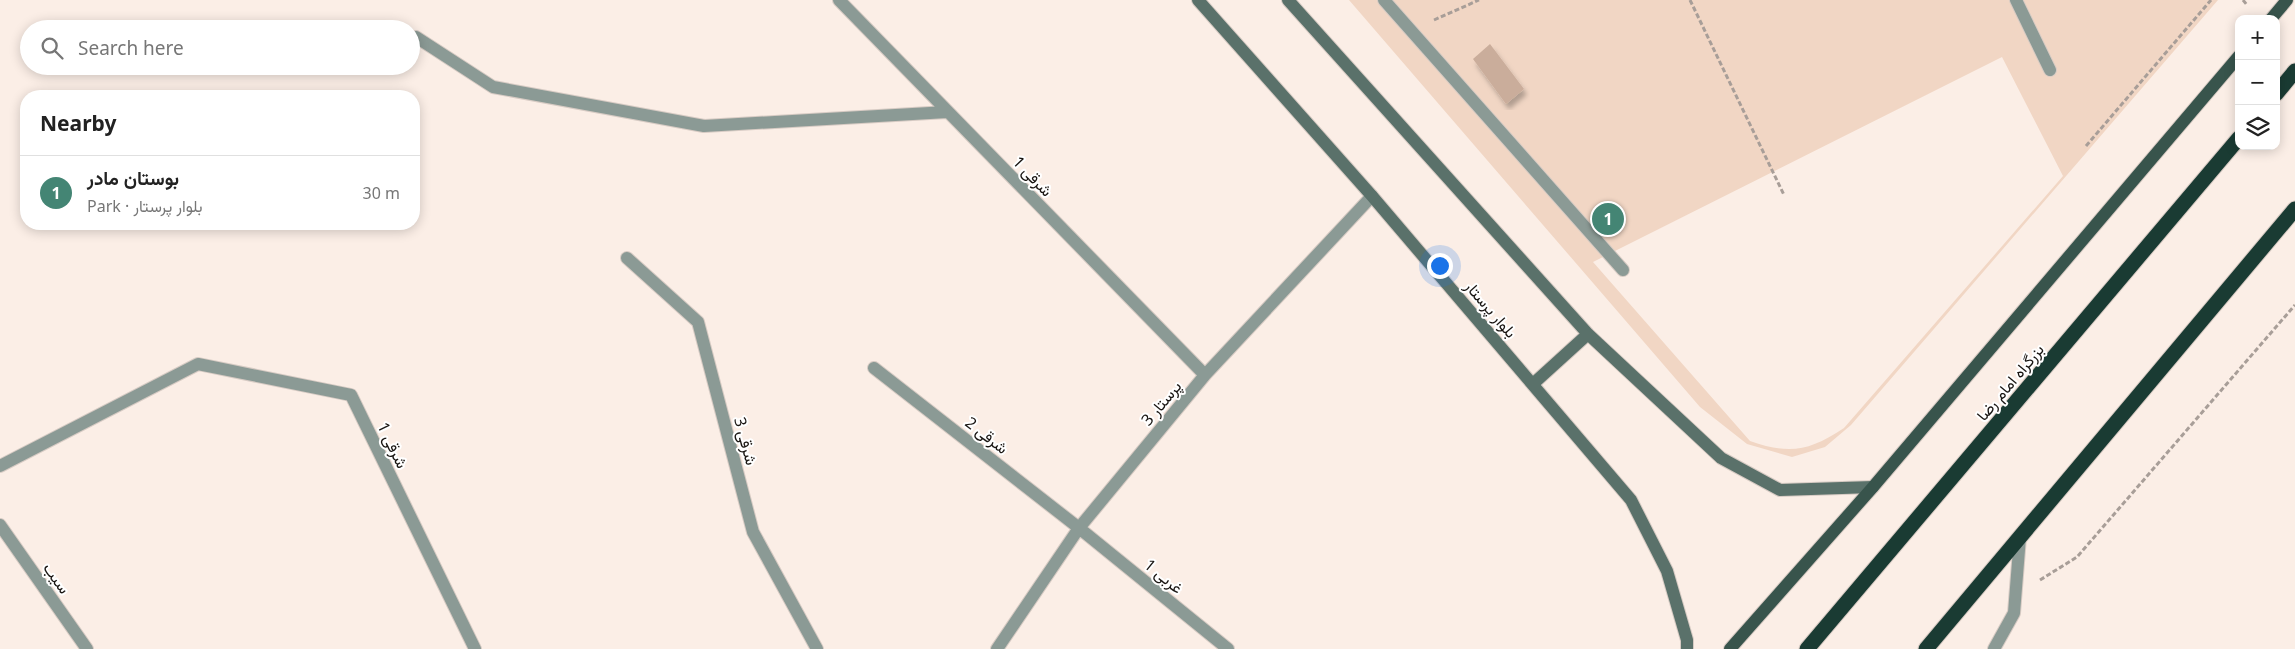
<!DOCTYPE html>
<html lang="en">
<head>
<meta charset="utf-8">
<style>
	body { margin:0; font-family:"Noto Sans",Vazirmatn,sans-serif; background:#f2f2f2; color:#222 }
	.controls { position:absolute; right:15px; top:15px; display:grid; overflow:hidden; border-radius:10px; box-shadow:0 2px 12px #0003 }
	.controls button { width:45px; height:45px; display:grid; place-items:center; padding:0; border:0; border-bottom:1px solid #e0e0e0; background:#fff; color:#222; font:25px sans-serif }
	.you { position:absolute; left:1439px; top:265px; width:18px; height:18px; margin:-12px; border:4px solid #fff; border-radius:50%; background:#1a73e8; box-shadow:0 0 0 8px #1a73e833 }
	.badge { display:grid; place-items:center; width:32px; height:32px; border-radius:50%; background:#448574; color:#fff; font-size:16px; font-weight:700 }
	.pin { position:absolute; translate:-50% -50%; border:2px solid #fff; box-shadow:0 1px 5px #0006 }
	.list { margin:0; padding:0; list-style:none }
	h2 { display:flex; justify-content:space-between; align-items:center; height:65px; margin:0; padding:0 20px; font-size:21px }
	h2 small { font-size:16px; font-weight:400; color:#767676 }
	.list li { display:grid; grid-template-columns:32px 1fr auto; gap:15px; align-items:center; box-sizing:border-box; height:75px; padding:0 20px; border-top:1px solid #e0e0e0 }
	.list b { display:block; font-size:19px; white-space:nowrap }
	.list p { margin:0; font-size:16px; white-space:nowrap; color:#767676 }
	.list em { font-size:16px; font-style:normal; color:#767676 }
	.icon { flex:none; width:28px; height:28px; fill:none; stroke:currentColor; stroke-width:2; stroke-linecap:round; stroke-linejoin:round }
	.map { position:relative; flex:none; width:2295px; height:649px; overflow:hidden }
	.search { position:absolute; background:#fff; box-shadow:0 2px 12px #0003; left:20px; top:20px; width:400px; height:55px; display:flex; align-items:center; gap:12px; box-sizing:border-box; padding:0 18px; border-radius:28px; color:#767676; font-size:19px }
	.panel { position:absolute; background:#fff; box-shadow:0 2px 12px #0003; left:20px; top:90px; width:400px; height:140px; border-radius:20px }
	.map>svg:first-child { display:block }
	.green { fill:#f1d6c4; fill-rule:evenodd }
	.building { fill:#caad9b; filter:url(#shadow) }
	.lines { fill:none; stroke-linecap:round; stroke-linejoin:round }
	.street-casing { stroke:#d7cbc4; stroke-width:14 }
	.secondary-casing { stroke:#d7cbc4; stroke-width:14 }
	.primary-casing { stroke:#d7cbc4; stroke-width:14 }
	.highway-casing { stroke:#d7cbc4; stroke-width:17 }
	.path { stroke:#a89e98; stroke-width:3; stroke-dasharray:5 2.5; stroke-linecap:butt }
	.street { stroke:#8b9a95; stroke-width:12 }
	.secondary { stroke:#5a716a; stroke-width:12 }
	.primary { stroke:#38544c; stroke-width:12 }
	.highway { stroke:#1a3b33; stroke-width:15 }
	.labels { text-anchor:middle; stroke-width:4; stroke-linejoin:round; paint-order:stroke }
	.street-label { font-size:16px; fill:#181411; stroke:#fff }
</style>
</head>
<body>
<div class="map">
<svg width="2295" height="649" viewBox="0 0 2295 649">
	<defs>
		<filter id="shadow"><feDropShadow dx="3" dy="5.5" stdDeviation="2.5" flood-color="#0004"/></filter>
	</defs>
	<rect width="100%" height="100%" fill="#fbeee6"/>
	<!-- green -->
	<path class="green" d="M1349,0H2218L1851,425L1825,447L1792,457L1747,444L1700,407ZM2002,57L2063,176L1844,428C1809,451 1790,455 1750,441L1593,262Z"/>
	<!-- building -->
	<path class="building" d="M1490,44L1524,89L1506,104L1473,59Z"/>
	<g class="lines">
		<!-- street casing -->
		<g class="street-casing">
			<path id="street" d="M839,0L1205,375
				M1384,0L1623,270
				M2016,0L2050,70
				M416,37L493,87L704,126L947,112
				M627,258L698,322L753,532L817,649
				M874,368L1079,528L1228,649
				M0,466L198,364L351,395L475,649
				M0,525L87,649
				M997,649L1079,528L1205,375L1372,196
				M1994,649L2014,613L2020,537"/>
		</g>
		<!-- secondary casing -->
		<g class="secondary-casing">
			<path id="secondary" d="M1198,0L1372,196L1631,500L1667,571L1687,640V649
				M1288,0L1588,334L1721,458L1780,490L1873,487
				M1534,383L1588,334"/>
		</g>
		<!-- primary casing -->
		<g class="primary-casing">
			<path id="primary" d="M2271,19L2287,0
				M1730,649L1873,487L2239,56"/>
		</g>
		<!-- highway casing -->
		<g class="highway-casing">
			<path id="highway" d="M2276,94L2295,71
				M1807,649L2239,138
				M1926,649L2295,209"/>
		</g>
		<!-- path -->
		<path class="path" d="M1690,0L1784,195
			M2243,0L2247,5
			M1434,20L1479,0
			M2086,146L2211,0
			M2040,580L2077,557L2295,305"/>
		<!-- street -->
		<use href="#street" class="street"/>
		<!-- secondary -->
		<use href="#secondary" class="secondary"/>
		<!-- primary -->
		<use href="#primary" class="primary"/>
		<!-- highway -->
		<use href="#highway" class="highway"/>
	</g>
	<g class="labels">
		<!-- street labels -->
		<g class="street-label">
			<text transform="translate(1033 176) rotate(46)" y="6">شرقی 1</text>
			<text transform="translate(1491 309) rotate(49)" y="6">بلوار پرستار</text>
			<text transform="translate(2010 382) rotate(-50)" y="6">بزرگراه امام رضا</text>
			<text transform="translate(1161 403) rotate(-50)" y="6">پرستار 3</text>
			<text transform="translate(987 435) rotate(38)" y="6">شرقی 2</text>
			<text transform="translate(746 441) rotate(75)" y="6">شرقی 3</text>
			<text transform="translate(393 445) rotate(64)" y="6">شرقی 1</text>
			<text transform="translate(1164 576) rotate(39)" y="6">غربی 1</text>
			<text transform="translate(57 578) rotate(55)" y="6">سیب</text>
		</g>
	</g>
</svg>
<div class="controls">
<button>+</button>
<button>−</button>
<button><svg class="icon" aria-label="layers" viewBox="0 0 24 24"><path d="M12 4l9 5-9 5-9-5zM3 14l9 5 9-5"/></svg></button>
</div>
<div class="you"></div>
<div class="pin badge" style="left:1608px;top:219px">1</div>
<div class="search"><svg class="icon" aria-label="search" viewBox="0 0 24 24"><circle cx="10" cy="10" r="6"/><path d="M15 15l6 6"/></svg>Search here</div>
<section class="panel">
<h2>Nearby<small></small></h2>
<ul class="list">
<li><span class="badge">1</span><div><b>بوستان مادر</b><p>Park · بلوار پرستار</p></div><em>30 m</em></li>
</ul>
</section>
</div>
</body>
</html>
